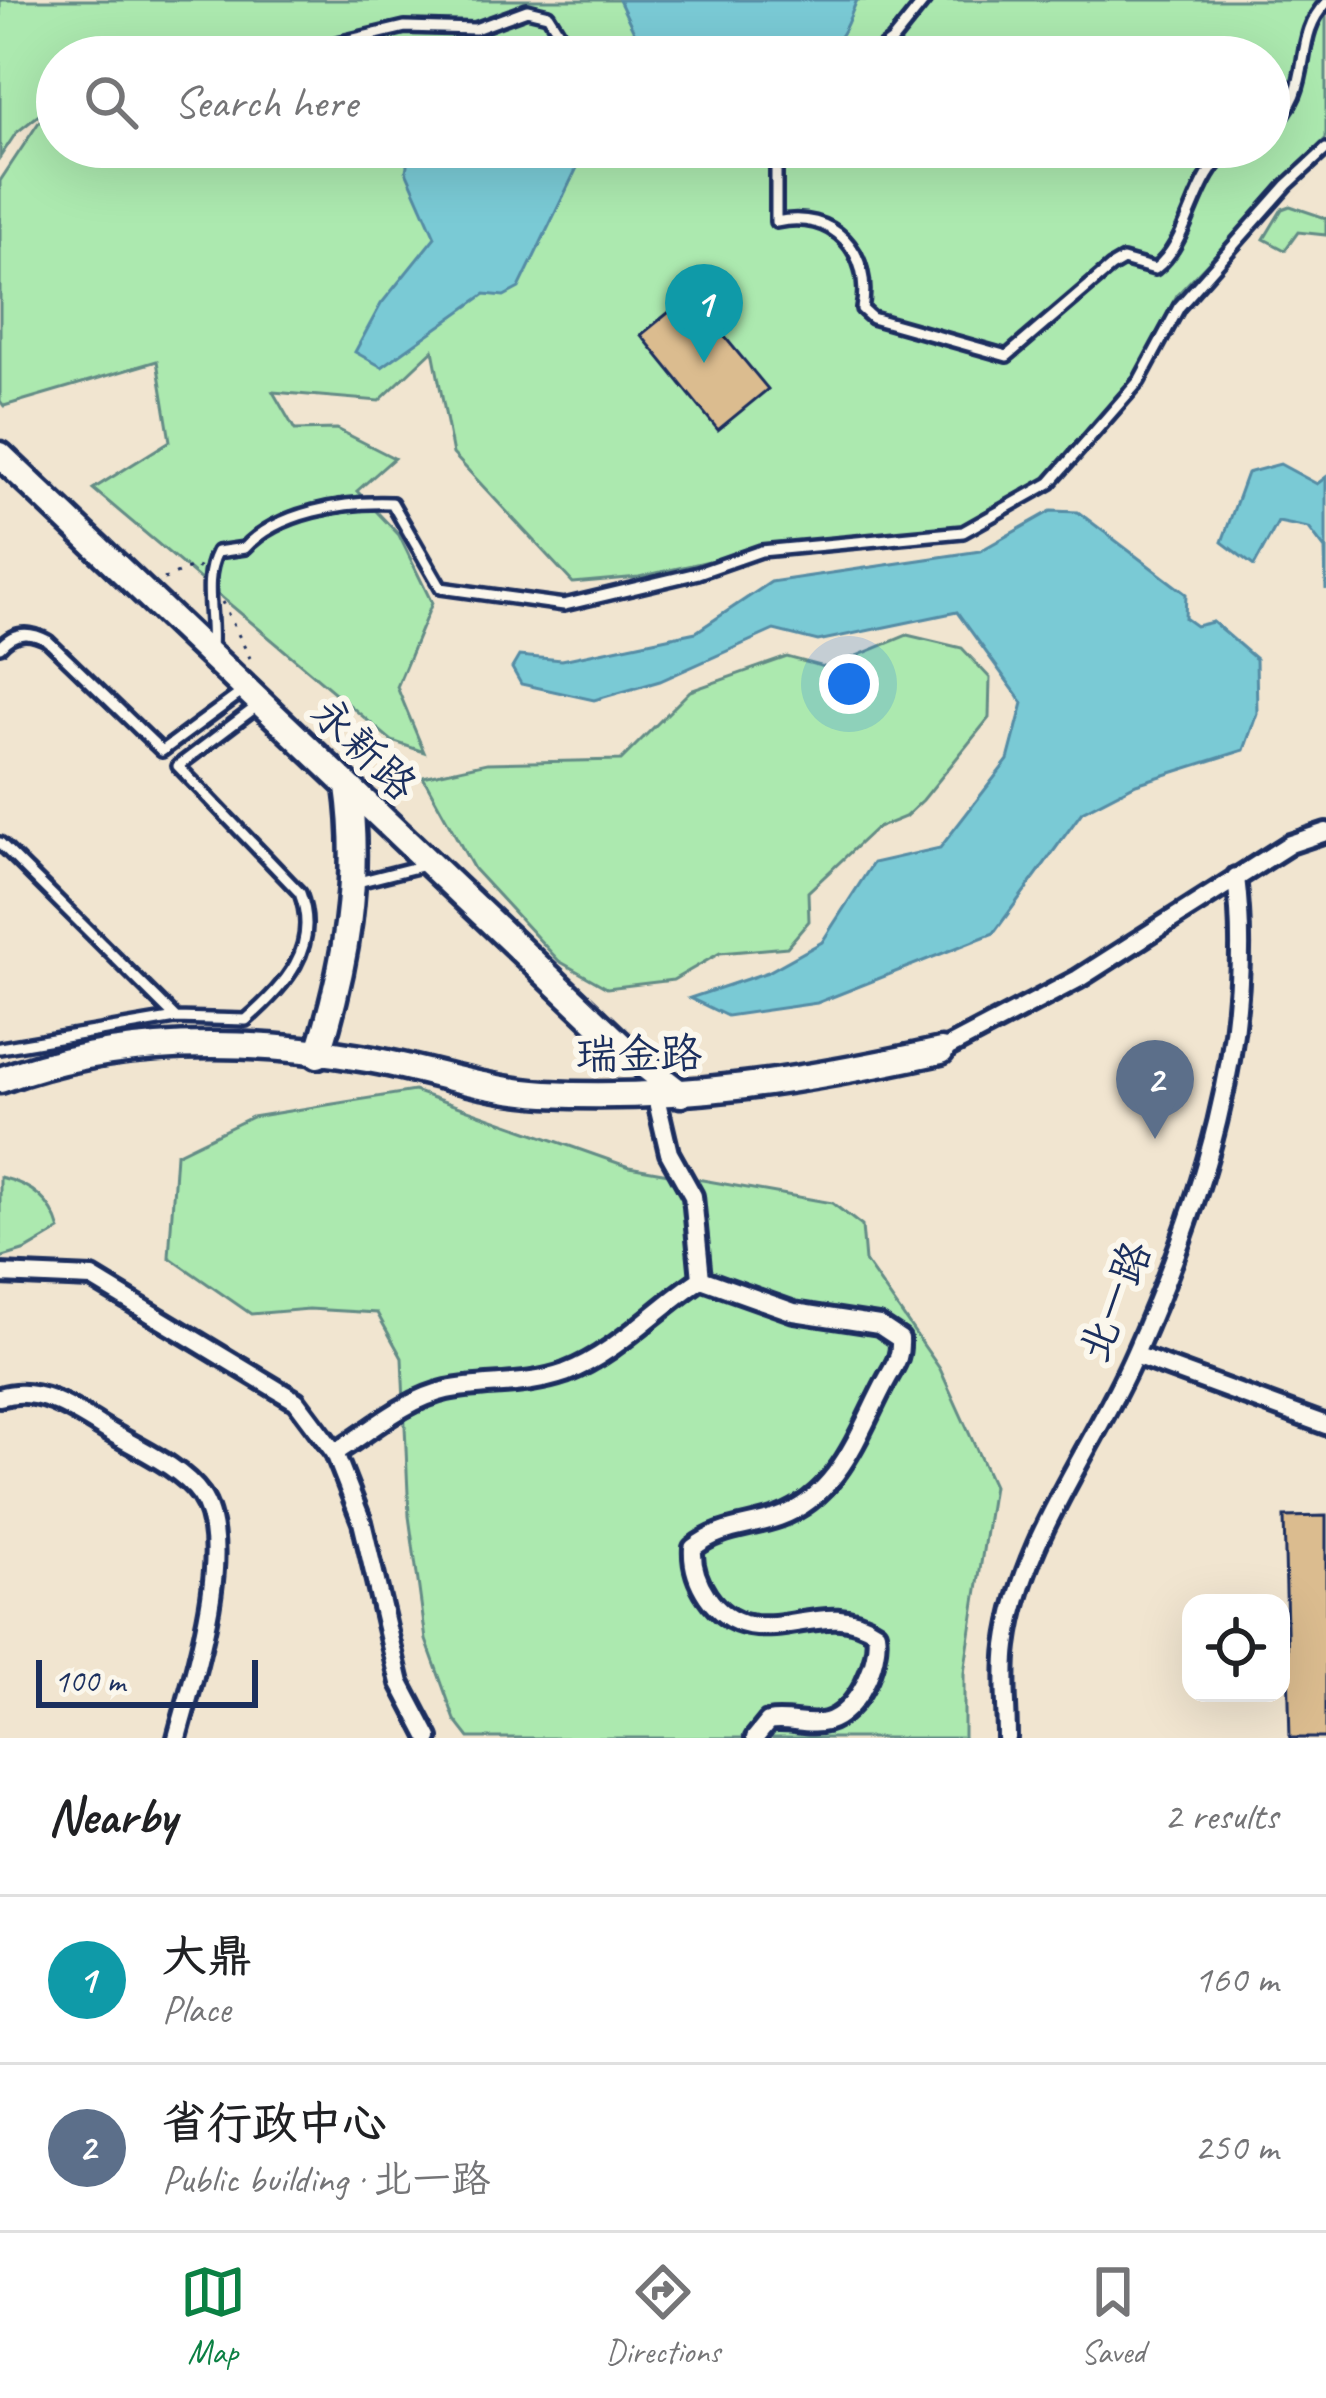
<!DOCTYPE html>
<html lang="en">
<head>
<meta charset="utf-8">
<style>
	body { margin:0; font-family:Caveat,"LXGW WenKai TC",sans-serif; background:#f2f2f2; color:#202124 }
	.controls { position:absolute; right:36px; bottom:36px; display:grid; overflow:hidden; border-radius:24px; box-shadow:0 12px 48px #0002 }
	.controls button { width:108px; height:108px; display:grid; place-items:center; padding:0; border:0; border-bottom:3px solid #e0e0e0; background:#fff; color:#202124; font:60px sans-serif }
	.scale { position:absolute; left:36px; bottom:30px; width:222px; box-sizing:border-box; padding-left:12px; border:6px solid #1b2f5e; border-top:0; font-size:33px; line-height:42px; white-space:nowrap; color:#1b2f5e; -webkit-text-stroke:9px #fbf7ec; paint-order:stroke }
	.you { position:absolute; left:849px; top:684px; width:42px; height:42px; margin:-30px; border:9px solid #fff; border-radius:50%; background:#1a73e8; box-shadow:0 0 0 18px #1a73e833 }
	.badge { display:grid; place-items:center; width:78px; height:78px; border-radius:50%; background:#0b8043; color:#fff; font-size:39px; font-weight:700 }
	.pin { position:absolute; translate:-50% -99px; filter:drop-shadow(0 3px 6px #0008) }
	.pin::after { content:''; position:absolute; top:63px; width:42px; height:36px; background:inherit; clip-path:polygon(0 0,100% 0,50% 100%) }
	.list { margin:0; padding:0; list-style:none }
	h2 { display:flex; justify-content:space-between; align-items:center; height:156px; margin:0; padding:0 48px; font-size:51px }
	h2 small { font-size:39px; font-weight:400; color:#757577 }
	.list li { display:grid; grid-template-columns:78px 1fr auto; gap:36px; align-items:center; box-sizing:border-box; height:168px; padding:0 48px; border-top:3px solid #e0e0e0 }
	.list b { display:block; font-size:45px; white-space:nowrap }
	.list p { margin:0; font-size:39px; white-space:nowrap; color:#757577 }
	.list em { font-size:39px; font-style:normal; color:#757577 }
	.icon { flex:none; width:66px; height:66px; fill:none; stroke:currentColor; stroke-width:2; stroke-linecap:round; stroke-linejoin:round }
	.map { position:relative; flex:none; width:1326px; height:1738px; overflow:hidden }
	.search { position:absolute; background:#fff; box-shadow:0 12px 48px #0002; left:36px; right:36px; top:36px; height:132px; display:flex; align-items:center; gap:30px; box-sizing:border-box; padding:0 42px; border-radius:66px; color:#757577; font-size:45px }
	.sheet { height:492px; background:#fff }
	nav { display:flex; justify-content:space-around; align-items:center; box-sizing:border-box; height:168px; border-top:3px solid #e0e0e0; background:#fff; font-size:33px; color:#757577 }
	nav a { display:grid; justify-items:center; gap:6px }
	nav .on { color:#0b8043 }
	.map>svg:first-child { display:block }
	.green { fill:#ace9af; stroke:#648c86; stroke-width:3; fill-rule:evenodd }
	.water { fill:#7acad5; stroke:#548ca5; stroke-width:3 }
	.building { fill:#dbbc8f; stroke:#1b2f5e; stroke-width:3 }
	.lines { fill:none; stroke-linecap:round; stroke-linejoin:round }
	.lane-casing { stroke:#1b2f5e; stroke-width:18 }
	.street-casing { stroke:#1b2f5e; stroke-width:26 }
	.secondary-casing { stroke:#1b2f5e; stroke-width:33 }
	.path { stroke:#1b2f5e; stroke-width:3; stroke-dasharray:3 9; stroke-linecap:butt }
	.lane { stroke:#fbf7ec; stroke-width:9 }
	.street { stroke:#fbf7ec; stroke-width:16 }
	.secondary { stroke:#fbf7ec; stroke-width:24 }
	.labels { text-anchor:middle; stroke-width:12; stroke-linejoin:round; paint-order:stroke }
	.street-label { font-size:42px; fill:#1b2f5e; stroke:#fbf7ec }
</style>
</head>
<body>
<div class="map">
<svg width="1326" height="1738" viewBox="0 0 1326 1738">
	<rect width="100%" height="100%" fill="#f1e5d0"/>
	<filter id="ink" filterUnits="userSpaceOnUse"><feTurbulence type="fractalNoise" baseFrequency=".00833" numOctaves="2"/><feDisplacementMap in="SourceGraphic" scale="24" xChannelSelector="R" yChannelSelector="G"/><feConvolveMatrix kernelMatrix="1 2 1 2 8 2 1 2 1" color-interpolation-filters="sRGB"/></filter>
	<g filter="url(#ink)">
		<!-- green -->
		<path class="green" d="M0,0H1326V138L1177,295L1135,376L1046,481L957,529L784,544L639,577L573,583L453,454L433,350L379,401L273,392L295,430L337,429L394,458L357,491L399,535L432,603L397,687L424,752L392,741L93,489L170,441L157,361L4,406L0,401V181L49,107L16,133L0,157ZM841,54L1269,57V147H57V57Z
			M1290,206L1326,218V235L1298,232L1285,250L1264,239L1282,209Z
			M907,635L962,648L990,678L989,718L923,800L905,817L875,829L808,892L809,921L787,947L720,953L673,980L607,988L559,961L474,869L423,777L487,763L621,760L690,691L787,657L828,668Z
			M414,1091L629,1167L832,1203L862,1226L865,1261L940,1369L993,1486L964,1673V1738H469L455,1720L426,1640L409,1516L402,1358L377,1313L309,1309L251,1314L169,1257L176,1154L252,1117Z
			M0,1177C30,1184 52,1200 60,1230L26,1250L0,1258Z"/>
		<!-- water -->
		<path class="water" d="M619,0H857C850,15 844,40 827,48C791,65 689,57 646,57Z
			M410,147H587L519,288L504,296L485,294L382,367L355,352L381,304L435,237L406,171Z
			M1280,464L1317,484L1326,477V590L1325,549L1309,528L1278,522L1254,566L1222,542L1247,473Z
			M1051,511L1078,512L1186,594L1185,618L1196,626L1213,622L1256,659L1257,713L1244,750L1136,784L1082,812L994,933L817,1003L727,1016L690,998L768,972L822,942L873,863L940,848L1008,760L1023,703L957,612L818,641L774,630L660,681L594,700L521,684L512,668L519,656L562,660L696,632L771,582L980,551Z"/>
		<!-- building -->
		<path class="building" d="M690,295L768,389L718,430L641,335Z
			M1326,1516V1738H1290L1284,1517Z"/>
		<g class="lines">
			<!-- lane casing -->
			<g class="lane-casing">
				<path id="lane" d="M329,45L405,27L475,29L527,10L548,15L574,57
					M871,57L892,41
					M886,57L892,41L925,0
					M1269,128C1318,90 1290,39 1326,3
					M776,147V222C833,209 873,252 862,309L872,318L1007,356L1111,267L1123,260L1155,269C1192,240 1191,175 1233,147
					M0,647C14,631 30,631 48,641L162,751L242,692
					M211,649C214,616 202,581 217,552L245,548C277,512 346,501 392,503L441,588L564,605L698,573L761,551L963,532L1050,483L1139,381L1179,307L1287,185L1326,149
					M0,843L176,1018
					M354,883L425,865
					M0,1048L176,1018L246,1020C284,987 321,948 300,893L178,766L260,704"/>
			</g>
			<!-- street casing -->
			<g class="street-casing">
				<path id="street" d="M941,1051L1078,979L1290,844L1326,832
					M0,1274L92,1278L296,1401L335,1453L362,1522L400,1683L429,1738
					M701,1279L794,1312L879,1325L900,1339C901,1359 895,1364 886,1381C859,1431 840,1495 779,1517C748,1528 720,1526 693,1548C691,1580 714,1619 749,1625C794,1633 833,1602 876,1632C881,1661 857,1714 826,1722C808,1727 787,1718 768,1722L755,1738
					M1135,1355L1326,1425
					M0,1397C36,1385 72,1408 102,1427C132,1446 180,1465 201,1495C237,1547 192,1681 177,1738
					M335,1453C370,1431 406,1399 447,1390C487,1382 525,1387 565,1373C617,1353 655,1309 701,1279L693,1196L669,1153L655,1093
					M1007,1738C1007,1708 1003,1676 1007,1646C1020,1541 1093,1450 1135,1354C1200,1207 1256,1039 1236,877"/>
			</g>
			<!-- secondary casing -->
			<g class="secondary-casing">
				<path id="secondary" d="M0,455L631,1055L681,1094
					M318,1055C346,965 361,879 348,786
					M0,1080C115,1037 247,1038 367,1059C426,1069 486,1091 546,1094C681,1101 810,1080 941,1051"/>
			</g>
			<!-- path -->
			<path class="path" d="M164,579L195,566L201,569
				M222,602L250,658"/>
			<!-- lane -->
			<use href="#lane" class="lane"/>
			<!-- street -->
			<use href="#street" class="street"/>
			<!-- secondary -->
			<use href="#secondary" class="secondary"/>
		</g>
	</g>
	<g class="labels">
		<!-- street labels -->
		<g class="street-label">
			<text transform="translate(365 748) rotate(44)" y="15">永新路</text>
			<text transform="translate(639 1053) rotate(-1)" y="15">瑞金路</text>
			<text transform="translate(1114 1301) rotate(-68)" y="15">北一路</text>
		</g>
	</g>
</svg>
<div class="controls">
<button><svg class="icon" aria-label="locate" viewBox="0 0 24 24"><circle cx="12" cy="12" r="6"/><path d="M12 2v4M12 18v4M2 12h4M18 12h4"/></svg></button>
</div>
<div class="scale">100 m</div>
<div class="you"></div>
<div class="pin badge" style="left:704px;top:363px;background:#0f9aa8">1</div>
<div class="pin badge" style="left:1155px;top:1139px;background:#5c6f8a">2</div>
<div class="search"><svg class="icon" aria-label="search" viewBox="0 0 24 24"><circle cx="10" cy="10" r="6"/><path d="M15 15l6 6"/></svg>Search here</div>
</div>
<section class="sheet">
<h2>Nearby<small>2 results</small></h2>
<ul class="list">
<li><span class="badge" style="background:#0f9aa8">1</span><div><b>大鼎</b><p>Place</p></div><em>160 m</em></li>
<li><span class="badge" style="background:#5c6f8a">2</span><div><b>省行政中心</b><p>Public building · 北一路</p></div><em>250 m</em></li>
</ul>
</section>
<nav>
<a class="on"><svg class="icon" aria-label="map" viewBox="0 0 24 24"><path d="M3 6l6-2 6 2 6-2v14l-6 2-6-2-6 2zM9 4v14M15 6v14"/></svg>Map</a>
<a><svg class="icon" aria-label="directions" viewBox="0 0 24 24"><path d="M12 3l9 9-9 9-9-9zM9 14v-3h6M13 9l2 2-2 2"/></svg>Directions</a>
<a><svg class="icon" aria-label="saved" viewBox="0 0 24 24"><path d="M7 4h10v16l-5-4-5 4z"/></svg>Saved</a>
</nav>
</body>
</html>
